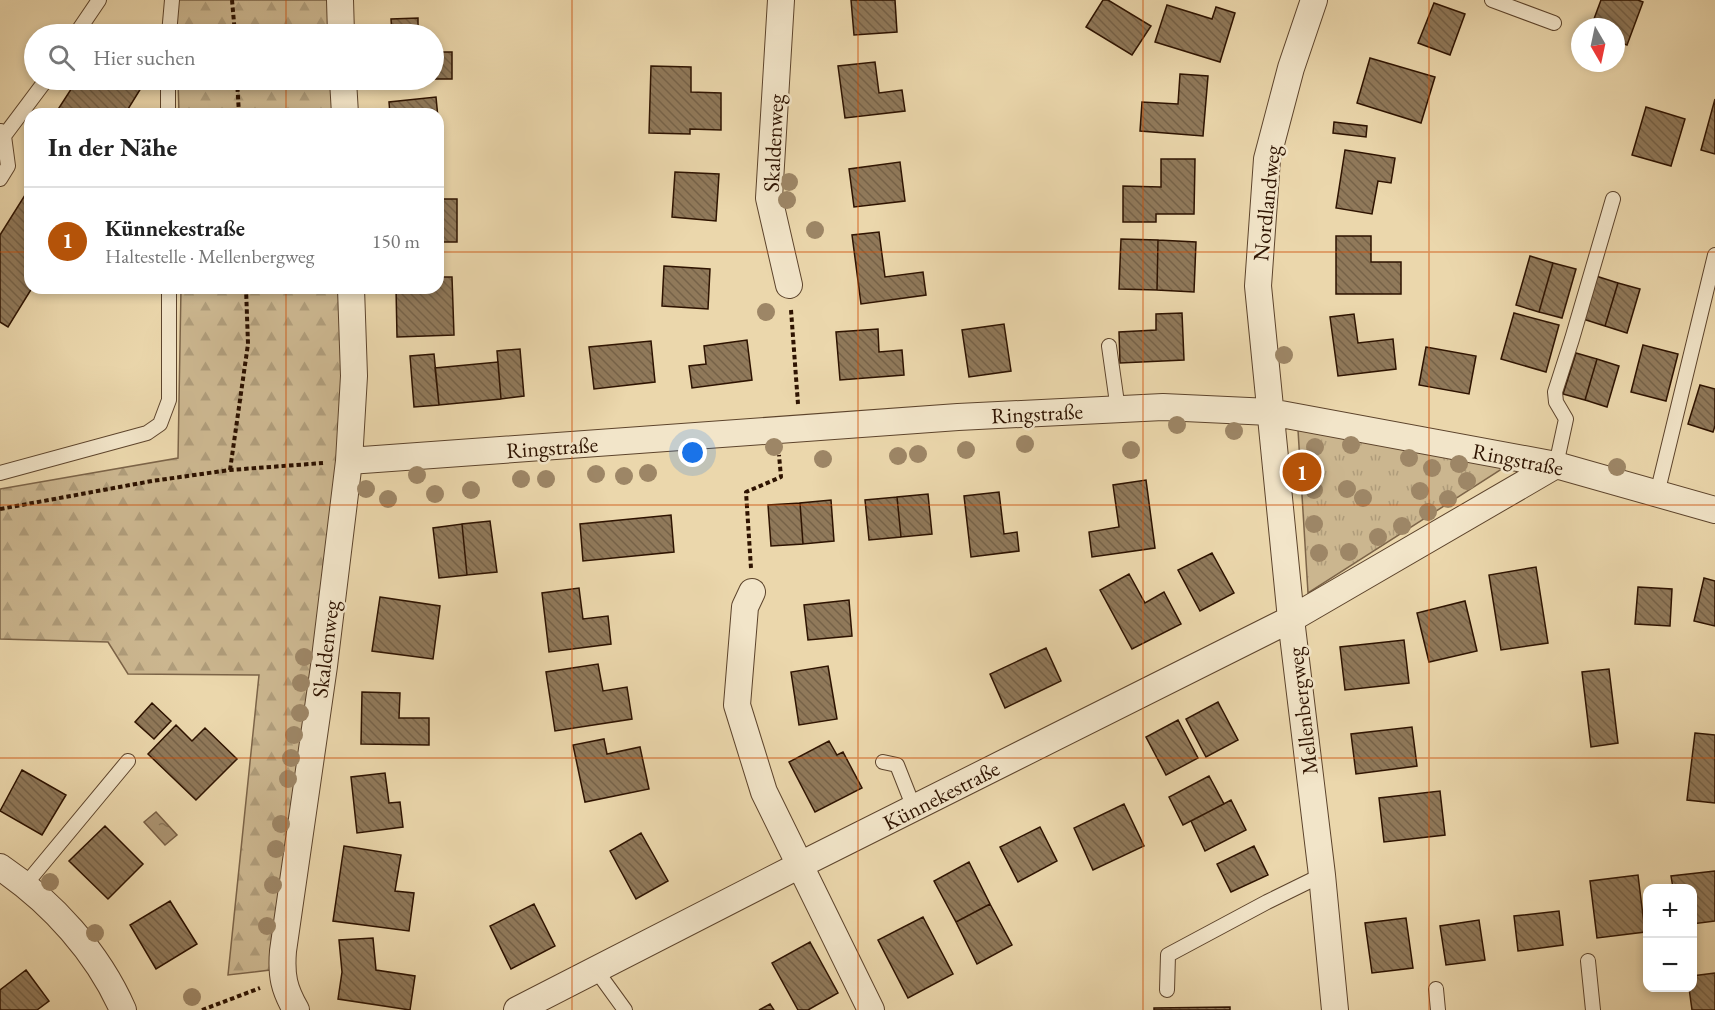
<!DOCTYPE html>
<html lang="de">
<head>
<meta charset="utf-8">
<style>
	body { margin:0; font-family:"EB Garamond",serif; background:#f6f6f6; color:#222 }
	.controls { position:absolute; right:18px; bottom:18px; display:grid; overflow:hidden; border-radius:12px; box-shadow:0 3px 9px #0003 }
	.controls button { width:54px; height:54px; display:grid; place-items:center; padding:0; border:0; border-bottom:2px solid #e0e0e0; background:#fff; color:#222; font:30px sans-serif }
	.compass { position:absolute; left:1571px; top:18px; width:54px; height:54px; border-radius:50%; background:#fff; box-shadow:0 3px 9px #0003; rotate:171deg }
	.you { position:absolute; left:693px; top:453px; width:21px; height:21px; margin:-15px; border:4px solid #fff; border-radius:50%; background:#1a73e8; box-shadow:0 0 0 9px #1a73e833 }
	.badge { display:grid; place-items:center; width:39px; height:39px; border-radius:50%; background:#b45309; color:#fff; font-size:20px; font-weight:700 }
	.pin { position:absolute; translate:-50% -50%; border:3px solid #fff; box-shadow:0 2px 6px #0006 }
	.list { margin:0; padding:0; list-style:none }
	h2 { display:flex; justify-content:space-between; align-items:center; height:78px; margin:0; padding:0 24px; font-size:26px }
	h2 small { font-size:20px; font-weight:400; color:#767676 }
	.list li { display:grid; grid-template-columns:39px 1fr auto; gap:18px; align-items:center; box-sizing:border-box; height:108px; padding:0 24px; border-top:2px solid #e0e0e0 }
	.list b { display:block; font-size:22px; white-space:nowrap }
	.list p { margin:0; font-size:20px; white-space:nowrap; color:#767676 }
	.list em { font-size:20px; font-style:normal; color:#767676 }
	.icon { flex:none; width:33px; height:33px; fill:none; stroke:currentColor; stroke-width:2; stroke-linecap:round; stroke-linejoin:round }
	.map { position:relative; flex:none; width:1715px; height:1010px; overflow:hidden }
	.search { position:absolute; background:#fff; box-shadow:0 3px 9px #0003; left:24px; top:24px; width:420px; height:66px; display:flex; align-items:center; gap:15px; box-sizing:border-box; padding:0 21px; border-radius:33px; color:#767676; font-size:22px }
	.panel { position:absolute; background:#fff; box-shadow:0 3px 9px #0003; left:24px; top:108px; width:420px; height:186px; border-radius:18px }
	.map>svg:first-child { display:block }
	.forest { fill:url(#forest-firs); stroke:#7c6448; stroke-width:1.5 }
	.park { fill:url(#park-tufts); stroke:#7c6448; stroke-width:1.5 }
	.water { fill:url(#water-ripples); stroke:#796045; stroke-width:1.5 }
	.building { fill:url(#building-back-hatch); stroke:#2e1301; stroke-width:1.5 }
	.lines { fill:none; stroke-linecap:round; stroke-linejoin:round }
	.service-casing { stroke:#5d442c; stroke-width:16 }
	.minor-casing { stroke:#5d442c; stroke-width:28 }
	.path { stroke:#2e1301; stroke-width:4; stroke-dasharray:4.5 3; stroke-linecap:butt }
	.service { stroke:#f2e5c9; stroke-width:14 }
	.minor { stroke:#f2e5c9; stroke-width:26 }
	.tree { fill:#9d8666 }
	.grid { fill:none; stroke:#cc4e0a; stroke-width:1.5; stroke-opacity:0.55 }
	.labels { text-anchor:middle; stroke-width:5; stroke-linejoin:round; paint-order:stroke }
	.street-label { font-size:22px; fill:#2e1301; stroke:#f2e5c9 }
</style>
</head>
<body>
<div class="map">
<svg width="1715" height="1010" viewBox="0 0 1715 1010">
	<defs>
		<pattern id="forest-firs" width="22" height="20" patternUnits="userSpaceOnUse" patternTransform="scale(1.5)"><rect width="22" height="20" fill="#cbb68f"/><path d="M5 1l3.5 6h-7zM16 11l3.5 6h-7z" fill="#af9c7a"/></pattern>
		<pattern id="park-tufts" width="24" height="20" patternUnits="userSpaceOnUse" patternTransform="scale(1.5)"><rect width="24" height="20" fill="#cbb68f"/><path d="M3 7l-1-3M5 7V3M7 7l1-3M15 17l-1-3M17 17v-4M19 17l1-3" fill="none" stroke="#af9c7a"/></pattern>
		<pattern id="water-ripples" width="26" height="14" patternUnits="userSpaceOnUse" patternTransform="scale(1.5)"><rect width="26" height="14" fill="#ab9472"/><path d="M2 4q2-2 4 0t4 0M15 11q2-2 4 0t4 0" fill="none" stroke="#8c785b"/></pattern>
		<pattern id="building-back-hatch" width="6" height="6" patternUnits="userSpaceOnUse" patternTransform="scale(1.5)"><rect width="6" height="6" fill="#90795a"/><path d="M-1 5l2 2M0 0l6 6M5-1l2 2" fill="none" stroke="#766248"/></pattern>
	</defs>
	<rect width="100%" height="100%" fill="#ebd7ac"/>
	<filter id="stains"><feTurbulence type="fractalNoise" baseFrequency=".00333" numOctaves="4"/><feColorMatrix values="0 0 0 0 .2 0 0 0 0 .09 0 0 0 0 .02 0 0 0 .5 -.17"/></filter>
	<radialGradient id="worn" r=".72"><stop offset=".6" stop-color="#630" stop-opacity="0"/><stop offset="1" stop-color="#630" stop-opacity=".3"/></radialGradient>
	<!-- forest -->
	<path class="forest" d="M176,0H335L336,34H177Z
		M178,80H337V114H179Z
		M181,288H340L342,455L270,970L228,975L259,675L128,674L108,642L0,639V489L178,458Z"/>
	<!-- park -->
	<path class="park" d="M1298,430L1505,467L1308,593Z"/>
	<!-- water -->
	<path class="water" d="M156,812L177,835L165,845L144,822Z"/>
	<!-- building -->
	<path class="building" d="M851,0H895L897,32L854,35Z
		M1103,0H1108L1151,26L1132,55L1086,27Z
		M1601,0H1638L1643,2L1627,45L1616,41V27H1591Z
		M1434,3L1465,14L1450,55L1418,43Z
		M1167,5L1212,19L1216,7L1235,13L1220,62L1155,42Z
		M418,18V34H392L391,19Z
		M434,52H452V79H434Z
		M1370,58L1435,77L1421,123L1357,103Z
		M875,62L879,93L902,90L905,111L845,118L838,66Z
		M651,66L691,67V92L721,93V130L690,129V134L649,133Z
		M1180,74L1208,76L1203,136L1140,131L1142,102L1178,104Z
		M77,80H146L125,114H55Z
		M436,97L442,160H438V114H390L389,102Z
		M1715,99V154L1701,150Z
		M1646,107L1685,119L1671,166L1632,155Z
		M1334,122L1367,126L1366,137L1333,133Z
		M1345,150L1395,158L1391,183L1378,181L1372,214L1336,208Z
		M1161,159H1195L1194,214H1156V222H1123V186L1161,187Z
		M900,162L905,201L854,207L849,169Z
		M675,172L719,174L716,221L672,217Z
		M30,187V288H32L8,327L0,322V235Z
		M438,199H457V242H438Z
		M879,232L885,277L923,272L926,295L861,304L852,235Z
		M1336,236H1371V262H1401V294H1336Z
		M1121,239L1158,240L1157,290L1119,289Z
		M1158,240L1196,242L1194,292L1157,290Z
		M1530,256L1553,263L1539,312L1516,305Z
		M1553,263L1576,269L1562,318L1539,312Z
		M664,266L710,269L708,309L662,306Z
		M1596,276L1618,283L1605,326L1583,319Z
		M438,277H452L454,335L397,337L396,288H438Z
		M1618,283L1640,289L1627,333L1605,326Z
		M1182,313L1184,360L1120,363L1119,332L1156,330V314Z
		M1514,313L1559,325L1546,372L1501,359Z
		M1354,314L1358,343L1393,339L1396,369L1338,376L1330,317Z
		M1004,324L1011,371L969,377L962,330Z
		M878,329L879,352L902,350L904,375L840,380L836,332Z
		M747,340L752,380L692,388L689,366L706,364L704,346Z
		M651,341L655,382L594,389L589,347Z
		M1643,345L1678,354L1666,401L1631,392Z
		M1426,347L1476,356L1469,394L1419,385Z
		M520,349L524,396L501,399L497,351Z
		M1576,353L1597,359L1585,400L1563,394Z
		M434,354L439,405L414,407L410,356Z
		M1597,359L1619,366L1607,407L1585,400Z
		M498,362L501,399L439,405L435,368Z
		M1700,385L1715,389V426L1713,432L1688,424Z
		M1146,480L1155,548L1092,557L1089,532L1119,527L1113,485Z
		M999,492L1004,534L1017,532L1019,551L971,557L964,496Z
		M928,494L932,534L901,537L897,497Z
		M897,497L901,537L869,540L865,500Z
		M831,500L834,541L803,544L800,503Z
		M800,503L803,544L771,546L768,505Z
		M671,515L674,552L583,561L580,524Z
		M490,521L497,572L467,575L462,524Z
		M462,524L467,575L439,578L433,528Z
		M1212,553L1234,593L1200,611L1178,570Z
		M1536,567L1548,643L1501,650L1489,575Z
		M1129,574L1145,603L1164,592L1181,624L1132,649L1100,590Z
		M1704,578L1715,581V626L1694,621Z
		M1638,587L1672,589L1670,626L1635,624Z
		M579,588L583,619L608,616L611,644L549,652L542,593Z
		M380,597L440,606L433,659L372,651Z
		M849,600L852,636L808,640L804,605Z
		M1465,601L1477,651L1429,662L1417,613Z
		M1404,640L1409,683L1345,690L1340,647Z
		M1046,648L1061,681L1005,708L990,674Z
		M598,664L603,691L627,687L632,719L555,731L546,672Z
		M828,666L837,719L799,725L791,672Z
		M1609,669L1618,743L1591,747L1582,672Z
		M362,692L400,693L399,718H429V745L361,744Z
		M1218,702L1238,740L1206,757L1186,719Z
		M152,703L171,721L154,739L135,722Z
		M1178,720L1198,758L1166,775L1146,737Z
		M176,725L192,741L205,728L237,759L196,800L148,754Z
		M1412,727L1417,766L1356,774L1351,734Z
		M1695,733L1715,735V803L1687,800Z
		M604,739L607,754L640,747L649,789L585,802L573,745Z
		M829,741L837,755L843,752L862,788L815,812L789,762Z
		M22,770L66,795L42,835L0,811Z
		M385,773L389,803L400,802L403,827L357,833L351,777Z
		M1209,776L1224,804L1183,825L1169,797Z
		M1440,791L1445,835L1384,842L1379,798Z
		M1231,800L1246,830L1205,851L1191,821Z
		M1124,804L1144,846L1093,870L1074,828Z
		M105,826L143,864L108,899L69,861Z
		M1040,827L1057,861L1018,882L1000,847Z
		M641,833L668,881L636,899L610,851Z
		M344,846L401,855L395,891L414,893L409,931L333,921Z
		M1254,846L1268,875L1231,892L1217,864Z
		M969,862L990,904L956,922L934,881Z
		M1715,871V921L1692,924V888H1673L1671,876Z
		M1638,875L1645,932L1597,938L1590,881Z
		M170,901L197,944L156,969L130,925Z
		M534,904L555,946L511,969L490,926Z
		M990,904L1012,945L977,964L956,922Z
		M1559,911L1563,945L1518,951L1514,916Z
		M923,917L953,974L908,998L878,940Z
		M1406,918L1413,968L1372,973L1365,923Z
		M1479,920L1485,960L1446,965L1440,926Z
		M373,938L376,970L415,976L410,1010L338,999L342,972L339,940Z
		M810,942L838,993L808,1010H798L772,963Z
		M26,970L49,1001L37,1010H0V990Z
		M1715,973V1010H1692L1689,988H1692V976Z
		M770,1004L774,1010H759Z
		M1230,1007V1010H1154V1008Z"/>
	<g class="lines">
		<!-- service casing -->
		<g class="service-casing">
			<path id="service" d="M1492,0L1554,23
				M76,34L99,0
				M169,34L172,0
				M168,114V80
				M4,136L46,80
				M0,179L8,166L4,136L1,131
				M1109,346L1118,410
				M1556,465L1566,419L1556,402L1555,392L1572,339L1613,199
				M0,473L147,433L160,424L169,400V288
				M1657,494L1715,255
				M883,762L897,765L914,808
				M25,885L128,761
				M1588,961L1593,1010
				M596,970L625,1010
				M1436,989L1438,1010
				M1167,990L1168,955L1267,902L1322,875"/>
		</g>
		<!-- minor casing -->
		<g class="minor-casing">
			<path id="minor" d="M340,0L341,34
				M781,0L769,198L789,285
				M1314,0L1291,68L1267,159L1258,286L1291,619L1322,875L1335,1010
				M343,80L345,114
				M349,461L958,417L1163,407L1270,412L1556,465L1715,510
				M752,592L745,607L737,705L764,792L871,1010
				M0,867C52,902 98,953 123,1010
				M296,1010C284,989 281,976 283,951L324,666L349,461L354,376L351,288
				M517,1010L800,865L1291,619L1556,465"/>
		</g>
		<!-- path -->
		<path class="path" d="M232,0L235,34
			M237,80L239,114
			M791,310L798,404
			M230,470L248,344L246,288
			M0,509L152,481L230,470L323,463
			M751,568L746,492L781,477L779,455
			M202,1010L260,988"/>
		<!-- service -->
		<use href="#service" class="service"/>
		<!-- minor -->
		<use href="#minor" class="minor"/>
	</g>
	<!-- trees -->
	<g class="tree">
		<circle cx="789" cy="182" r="9"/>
		<circle cx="787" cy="200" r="9"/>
		<circle cx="815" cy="230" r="9"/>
		<circle cx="766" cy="312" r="9"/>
		<circle cx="1284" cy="355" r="9"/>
		<circle cx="1177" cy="425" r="9"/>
		<circle cx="1234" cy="431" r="9"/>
		<circle cx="1025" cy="444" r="9"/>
		<circle cx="1351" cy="445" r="9"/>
		<circle cx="774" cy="447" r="9"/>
		<circle cx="1315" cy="447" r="9"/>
		<circle cx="966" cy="450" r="9"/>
		<circle cx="1131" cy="450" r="9"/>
		<circle cx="918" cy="454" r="9"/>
		<circle cx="898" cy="456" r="9"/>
		<circle cx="1409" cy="458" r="9"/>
		<circle cx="823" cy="459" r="9"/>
		<circle cx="1459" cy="464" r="9"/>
		<circle cx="1617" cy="467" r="9"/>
		<circle cx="1432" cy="468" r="9"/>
		<circle cx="648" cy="473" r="9"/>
		<circle cx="596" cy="474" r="9"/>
		<circle cx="417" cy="475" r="9"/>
		<circle cx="624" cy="476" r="9"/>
		<circle cx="521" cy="479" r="9"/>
		<circle cx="546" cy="479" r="9"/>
		<circle cx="1467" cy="481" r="9"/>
		<circle cx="366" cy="489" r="9"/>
		<circle cx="1347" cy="489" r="9"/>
		<circle cx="471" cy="490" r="9"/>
		<circle cx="1314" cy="490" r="9"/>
		<circle cx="1420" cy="491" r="9"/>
		<circle cx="435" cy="494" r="9"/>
		<circle cx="1363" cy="498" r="9"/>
		<circle cx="388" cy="499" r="9"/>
		<circle cx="1448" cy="499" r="9"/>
		<circle cx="1428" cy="512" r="9"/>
		<circle cx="1314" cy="524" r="9"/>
		<circle cx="1402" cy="526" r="9"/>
		<circle cx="1378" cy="537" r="9"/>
		<circle cx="1349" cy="552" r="9"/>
		<circle cx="1319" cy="553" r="9"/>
		<circle cx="304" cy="657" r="9"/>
		<circle cx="301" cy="683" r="9"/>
		<circle cx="300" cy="713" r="9"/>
		<circle cx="294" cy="735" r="9"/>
		<circle cx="291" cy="758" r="9"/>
		<circle cx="288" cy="779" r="9"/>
		<circle cx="281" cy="824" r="9"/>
		<circle cx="276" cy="849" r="9"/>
		<circle cx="50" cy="882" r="9"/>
		<circle cx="273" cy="885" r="9"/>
		<circle cx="267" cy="926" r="9"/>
		<circle cx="95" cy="933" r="9"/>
		<circle cx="192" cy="997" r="9"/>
	</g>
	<!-- grid -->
	<path class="grid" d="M286,0V34M572,0V1010M858,0V1010M1143,0V1010M1429,0V1010M286,80V114M0,252H30M438,252H1715M286,288V1010M0,505H1715M0,758H1715"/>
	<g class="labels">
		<!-- street labels -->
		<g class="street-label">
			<text transform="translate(773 143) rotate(-87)" y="8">Skaldenweg</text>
			<text transform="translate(1266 203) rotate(-84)" y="8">Nordlandweg</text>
			<text transform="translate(1037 413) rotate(-3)" y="8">Ringstraße</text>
			<text transform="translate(552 447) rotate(-4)" y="8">Ringstraße</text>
			<text transform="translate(1518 459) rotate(11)" y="8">Ringstraße</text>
			<text transform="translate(325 649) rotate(-83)" y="8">Skaldenweg</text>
			<text transform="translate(1302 711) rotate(-97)" y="8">Mellenbergweg</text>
			<text transform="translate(941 795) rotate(-27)" y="8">Künnekestraße</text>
		</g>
	</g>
	<rect width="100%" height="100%" filter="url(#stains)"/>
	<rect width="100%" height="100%" fill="url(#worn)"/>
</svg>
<div class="controls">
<button>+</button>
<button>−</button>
</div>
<svg class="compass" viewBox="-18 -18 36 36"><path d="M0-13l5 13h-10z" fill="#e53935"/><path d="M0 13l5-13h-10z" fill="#767676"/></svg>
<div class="you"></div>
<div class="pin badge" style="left:1302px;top:472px">1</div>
<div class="search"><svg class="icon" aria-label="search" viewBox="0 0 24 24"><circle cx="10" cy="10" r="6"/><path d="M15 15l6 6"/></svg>Hier suchen</div>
<section class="panel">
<h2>In der Nähe<small></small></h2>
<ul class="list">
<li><span class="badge">1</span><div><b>Künnekestraße</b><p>Haltestelle · Mellenbergweg</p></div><em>150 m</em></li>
</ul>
</section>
</div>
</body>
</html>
